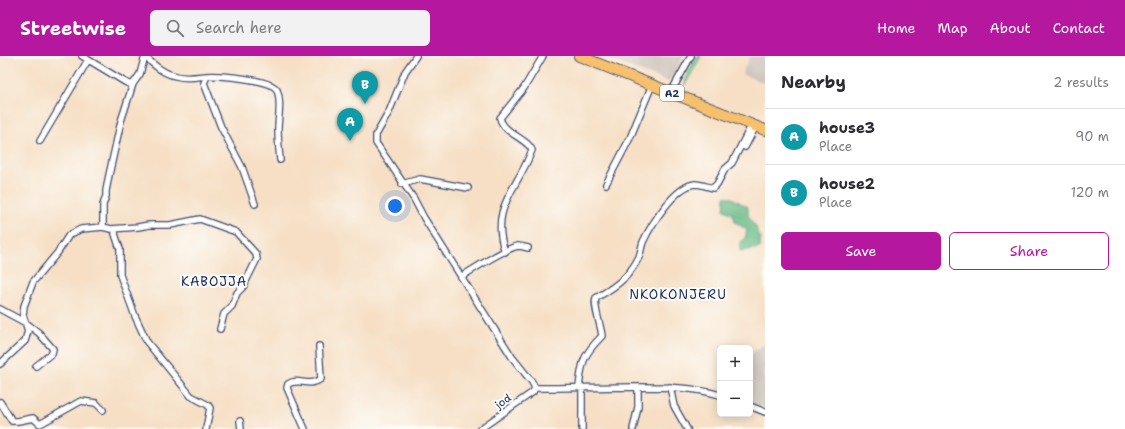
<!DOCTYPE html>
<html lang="en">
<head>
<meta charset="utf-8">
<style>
	body { margin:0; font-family:"Shantell Sans",sans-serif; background:#f2f2f3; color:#2b2b33 }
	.controls { position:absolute; right:12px; bottom:12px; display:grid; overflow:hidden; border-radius:6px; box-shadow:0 2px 10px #0003 }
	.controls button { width:36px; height:36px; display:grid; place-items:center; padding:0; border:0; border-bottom:1px solid #e1e1e2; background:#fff; color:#2b2b33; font:20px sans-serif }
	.you { position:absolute; left:395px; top:150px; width:14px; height:14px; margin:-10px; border:3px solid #fff; border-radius:50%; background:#1a73e8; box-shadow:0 0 0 6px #1a73e833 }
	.badge { display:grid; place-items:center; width:26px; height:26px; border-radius:50%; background:#b5179e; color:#fff; font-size:13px; font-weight:700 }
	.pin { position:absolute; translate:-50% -33px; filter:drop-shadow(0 1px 2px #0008) }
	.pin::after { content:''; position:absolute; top:21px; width:14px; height:12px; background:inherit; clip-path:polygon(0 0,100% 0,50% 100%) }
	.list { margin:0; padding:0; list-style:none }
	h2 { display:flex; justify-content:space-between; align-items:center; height:52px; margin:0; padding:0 16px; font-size:17px }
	h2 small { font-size:13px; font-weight:400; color:#7c7c81 }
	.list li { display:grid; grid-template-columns:26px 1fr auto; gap:12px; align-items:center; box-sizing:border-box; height:56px; padding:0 16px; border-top:1px solid #e1e1e2 }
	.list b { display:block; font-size:15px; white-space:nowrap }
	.list p { margin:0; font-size:13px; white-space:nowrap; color:#7c7c81 }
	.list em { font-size:13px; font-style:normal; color:#7c7c81 }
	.actions { display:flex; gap:8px; padding:12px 16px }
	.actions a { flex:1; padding:9px 0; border:1px solid #b5179e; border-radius:6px; text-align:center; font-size:14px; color:#b5179e }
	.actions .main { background:#b5179e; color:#fff }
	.icon { flex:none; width:22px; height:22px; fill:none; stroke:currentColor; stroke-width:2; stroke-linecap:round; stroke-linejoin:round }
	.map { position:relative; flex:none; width:765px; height:373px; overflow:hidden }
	header { display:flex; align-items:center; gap:24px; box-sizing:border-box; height:56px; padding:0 20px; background:#b5179e; color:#fff }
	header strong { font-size:19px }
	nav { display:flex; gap:22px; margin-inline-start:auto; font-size:14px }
	.search { width:280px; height:36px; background:#f2f2f3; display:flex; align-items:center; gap:10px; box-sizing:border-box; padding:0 14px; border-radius:6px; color:#7c7c81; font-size:15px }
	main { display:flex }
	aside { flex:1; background:#fff }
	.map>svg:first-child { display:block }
	.industrial { fill:#cdc2b9 }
	.green { fill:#83dca1; stroke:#4f8680 }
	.forest { fill:#6abc87; stroke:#427672 }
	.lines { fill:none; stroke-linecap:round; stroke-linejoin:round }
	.street-casing { stroke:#3c496d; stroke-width:8 }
	.highway-casing { stroke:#3c496d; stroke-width:12 }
	.street { stroke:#fff; stroke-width:5.5 }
	.highway { stroke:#f7c06c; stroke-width:10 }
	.labels { text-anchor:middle; stroke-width:4; stroke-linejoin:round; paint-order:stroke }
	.shield { fill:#fdfcf7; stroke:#5f6c8c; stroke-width:1 }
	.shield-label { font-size:10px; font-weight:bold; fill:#1b2f5e }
	.street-label { font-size:11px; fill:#1b2f5e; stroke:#fdfcf7 }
	.quarter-label { font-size:13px; letter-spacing:1px; fill:#1b2f5e; stroke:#fdfcf7 }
</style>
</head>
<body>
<header>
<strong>Streetwise</strong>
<div class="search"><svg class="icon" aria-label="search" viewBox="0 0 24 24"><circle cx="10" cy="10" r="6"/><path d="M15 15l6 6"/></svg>Search here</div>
<nav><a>Home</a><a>Map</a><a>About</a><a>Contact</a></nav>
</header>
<main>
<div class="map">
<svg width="765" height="373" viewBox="0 0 765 373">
	<rect width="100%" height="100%" fill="#fdfcf7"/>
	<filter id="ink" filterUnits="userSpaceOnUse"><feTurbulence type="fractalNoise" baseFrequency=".025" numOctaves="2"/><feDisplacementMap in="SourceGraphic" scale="8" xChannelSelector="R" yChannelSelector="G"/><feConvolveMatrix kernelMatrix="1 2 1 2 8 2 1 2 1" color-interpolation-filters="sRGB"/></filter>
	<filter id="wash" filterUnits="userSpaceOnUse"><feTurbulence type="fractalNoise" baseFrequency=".012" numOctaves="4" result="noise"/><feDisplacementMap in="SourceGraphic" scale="16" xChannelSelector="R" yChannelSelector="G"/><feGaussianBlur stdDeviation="0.9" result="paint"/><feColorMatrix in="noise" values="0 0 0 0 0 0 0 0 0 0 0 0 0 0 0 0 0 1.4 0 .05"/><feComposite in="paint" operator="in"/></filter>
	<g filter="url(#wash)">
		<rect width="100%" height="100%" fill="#f6dfc5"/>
		<!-- industrial -->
		<path class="industrial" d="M600,0H684L669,25H666Z
			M750,0H765V27L742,18Z
			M765,288V352L750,347V298Z"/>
		<!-- green -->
		<path class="green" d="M697,0H701L685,29L687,18Z"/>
		<!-- forest -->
		<path class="forest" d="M725,140L732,142L748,151V159L757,173V178L761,181L760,192L740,195V186L745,182L747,174L735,166L733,158L724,154Z"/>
	</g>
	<g filter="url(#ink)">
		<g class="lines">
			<!-- street casing -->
			<g class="street-casing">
				<path id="street" d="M82,0L125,26L132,29L133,28
					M416,0L405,16L389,56L376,79V87L414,143L424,162L512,301L532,326L535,332
					M145,1C154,9 164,18 176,20C186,23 196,21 206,20C218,19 271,23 277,34C282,46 278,61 278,73C278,83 279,94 280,104
					M207,20L204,27L221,71L242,111L255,148
					M671,36L691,0
					M40,85L88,4
					M745,91L756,70
					M402,128L420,123L468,132
					M606,128L630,82L652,29
					M103,171L111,173L138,171L149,169H170L200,163L236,176L256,198L257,203L243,231L237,237L232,250L224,258L220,273
					M116,173L115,178L120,193V219L135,260L147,286L191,340L208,349L210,352L206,373
					M505,196C489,151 518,133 532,94C528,83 503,77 500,62L524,32L543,0
					M461,221C474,213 503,193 518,190C521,190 524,191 528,192
					M0,253L26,267L39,277L53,293L52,297L36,310
					M0,308L25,285L28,275L23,259L24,250L33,226L58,196L69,179L81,173L103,171V149L106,140V135L109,119L121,65L133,28L140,18L145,0
					M579,331C582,305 583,299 602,280C601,269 593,250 596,242C608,235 623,226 631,214C634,210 637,205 639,201C641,196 641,191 643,186C651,169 675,130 695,128C701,128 708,131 713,132L717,128L725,113L732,107L752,68
					M582,331V373
					M670,331L674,350L687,373
					M535,332C569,332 604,331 638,331C666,331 693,331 720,339
					M0,346L12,365H18L33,362L40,368L81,345L96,347L103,354
					M750,350L765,356
					M240,365L241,373
					M305,373L287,332L288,328C299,321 308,332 321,323L319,290
					M480,373L533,336L535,332
					M633,373L638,351V331"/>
			</g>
			<!-- highway casing -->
			<g class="highway-casing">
				<path id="highway" d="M579,0L765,74"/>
			</g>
			<!-- street -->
			<use href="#street" class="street"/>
			<!-- highway -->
			<use href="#highway" class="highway"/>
		</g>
	</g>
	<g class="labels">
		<!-- shield labels -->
		<rect class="shield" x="660" y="29" width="24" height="16" rx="3"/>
		<g class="shield-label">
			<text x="672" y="41">A2</text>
		</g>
		<!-- street labels -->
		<g class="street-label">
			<text transform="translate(503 345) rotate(-34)" y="4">jod</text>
		</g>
		<!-- quarter labels -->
		<g class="quarter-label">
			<text x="214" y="230">KABOJJA</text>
			<text x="678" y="243">NKOKONJERU</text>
		</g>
	</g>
</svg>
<div class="controls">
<button>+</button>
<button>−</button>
</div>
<div class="you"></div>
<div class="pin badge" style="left:350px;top:85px;background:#0f9aa8">A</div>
<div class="pin badge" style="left:365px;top:48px;background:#0f9aa8">B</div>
</div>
<aside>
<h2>Nearby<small>2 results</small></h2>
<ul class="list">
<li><span class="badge" style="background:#0f9aa8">A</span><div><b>house3</b><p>Place</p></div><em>90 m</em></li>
<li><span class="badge" style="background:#0f9aa8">B</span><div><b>house2</b><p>Place</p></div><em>120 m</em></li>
</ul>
<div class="actions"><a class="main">Save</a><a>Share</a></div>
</aside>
</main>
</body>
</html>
